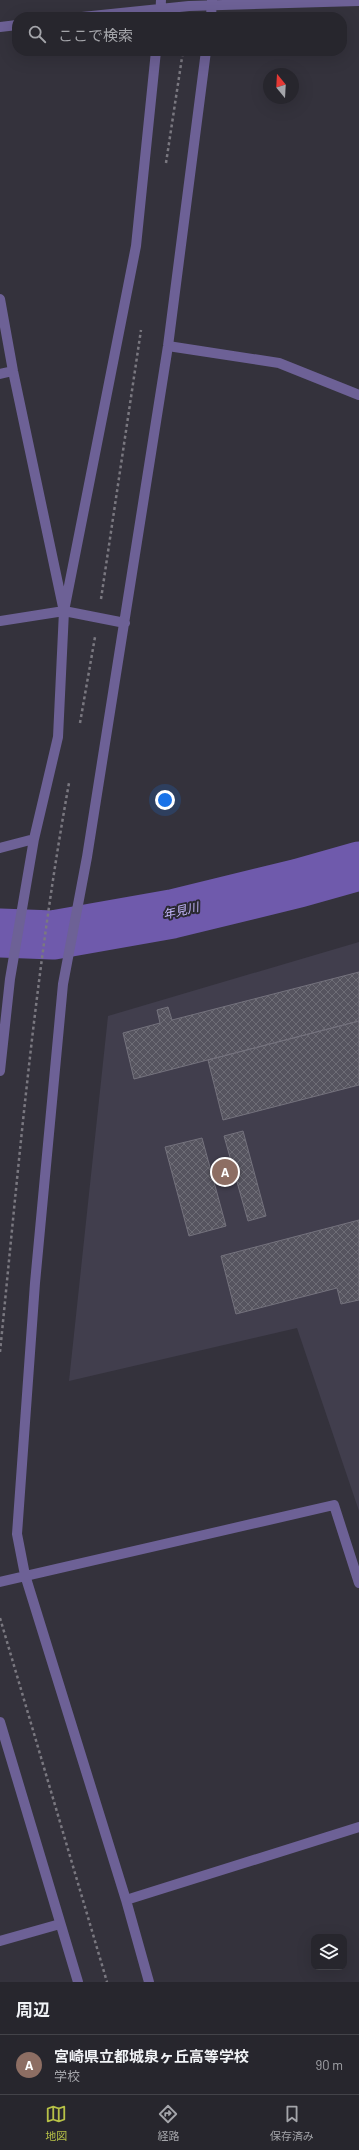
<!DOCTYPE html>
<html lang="ja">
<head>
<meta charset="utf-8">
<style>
	body { margin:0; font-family:Barlow,"Noto Sans JP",sans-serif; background:#2f2e35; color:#f1f3f6 }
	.controls { position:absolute; right:12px; bottom:12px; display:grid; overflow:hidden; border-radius:8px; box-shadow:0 4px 16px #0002 }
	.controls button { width:36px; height:36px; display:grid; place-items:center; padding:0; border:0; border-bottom:1px solid #434349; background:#27262d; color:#f1f3f6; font:20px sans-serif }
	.compass { position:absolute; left:263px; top:68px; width:36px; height:36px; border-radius:50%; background:#27262d; box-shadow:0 4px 16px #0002; rotate:342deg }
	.you { position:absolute; left:165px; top:800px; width:14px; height:14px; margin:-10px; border:3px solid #fff; border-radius:50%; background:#1a73e8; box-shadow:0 0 0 6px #1a73e833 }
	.badge { display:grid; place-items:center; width:26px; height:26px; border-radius:50%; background:#b7c147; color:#fff; font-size:13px; font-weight:700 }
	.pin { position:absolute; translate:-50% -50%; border:2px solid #fff; box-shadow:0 1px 4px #0006 }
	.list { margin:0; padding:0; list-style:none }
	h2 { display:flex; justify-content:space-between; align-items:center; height:52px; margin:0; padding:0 16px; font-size:17px }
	h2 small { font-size:13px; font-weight:400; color:#a4a5aa }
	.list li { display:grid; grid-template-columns:26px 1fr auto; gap:12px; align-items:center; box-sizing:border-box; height:60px; padding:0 16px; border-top:1px solid #434349 }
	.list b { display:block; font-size:15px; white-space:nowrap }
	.list p { margin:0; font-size:13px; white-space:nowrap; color:#a4a5aa }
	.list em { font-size:13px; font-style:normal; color:#a4a5aa }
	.icon { flex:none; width:22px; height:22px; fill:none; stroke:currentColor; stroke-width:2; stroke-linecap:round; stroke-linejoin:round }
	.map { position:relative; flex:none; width:359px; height:1982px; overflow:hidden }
	.search { position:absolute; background:#27262d; box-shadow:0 4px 16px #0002; left:12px; right:12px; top:12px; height:44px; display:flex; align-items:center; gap:10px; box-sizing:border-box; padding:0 14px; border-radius:16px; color:#a4a5aa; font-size:15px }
	.sheet { height:112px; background:#27262d }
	nav { display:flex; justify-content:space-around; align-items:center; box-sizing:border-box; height:56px; border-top:1px solid #434349; background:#27262d; font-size:11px; color:#a4a5aa }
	nav a { display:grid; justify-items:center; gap:2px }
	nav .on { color:#b7c147 }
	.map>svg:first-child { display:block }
	.built { fill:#413e4d }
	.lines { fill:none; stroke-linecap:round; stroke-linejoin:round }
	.river { stroke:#6f5aac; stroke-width:49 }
	.building { fill:url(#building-cross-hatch); stroke:#74727d }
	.path { stroke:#7a7880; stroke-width:2.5; stroke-dasharray:3 3; stroke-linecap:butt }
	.minor { stroke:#6d6196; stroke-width:10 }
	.labels { text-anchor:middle; stroke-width:4; stroke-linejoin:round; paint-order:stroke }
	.water-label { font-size:12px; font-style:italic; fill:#c3b6f9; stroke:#2a2831 }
</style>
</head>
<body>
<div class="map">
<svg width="359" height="1982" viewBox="0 0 359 1982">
	<defs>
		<pattern id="building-cross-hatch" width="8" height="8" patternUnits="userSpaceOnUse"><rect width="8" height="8" fill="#56545f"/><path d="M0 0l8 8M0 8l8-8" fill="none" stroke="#6e6d76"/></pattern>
	</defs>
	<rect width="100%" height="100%" fill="#34323c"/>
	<!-- built -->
	<path class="built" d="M359,942V1511L297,1328L69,1381L108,1016Z"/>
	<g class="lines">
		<!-- river -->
		<path class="river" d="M0,933L53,935L172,914L299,883L359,866"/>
	</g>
	<!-- building -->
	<path class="building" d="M359,972V1021L134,1079L123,1033L160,1023L157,1010L168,1007L172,1020Z
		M359,1021V1085L223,1120L208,1060Z
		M243,1131L266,1216L248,1221L224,1136Z
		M202,1138L226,1226L189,1236L165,1147Z
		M359,1220V1300L341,1304L337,1288L236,1314L221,1256Z"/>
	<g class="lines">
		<!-- path -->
		<path class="path" d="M166,163L183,51
			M101,599L141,330
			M80,723L95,637
			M0,1352C19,1162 35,971 69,783
			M0,1618L107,1982"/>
		<!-- minor -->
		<path class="minor" d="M82,17L189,6L359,1
			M160,17L161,0
			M211,17L212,0
			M0,27L17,25
			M0,299L13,371L63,607
			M168,346L279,363L359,395
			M0,374L13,371
			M0,621L64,611L125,623
			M0,848L34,839
			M0,1071L10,979L34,839L58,737L64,611L136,246L156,51
			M0,1582L334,1505L359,1583
			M0,1722L78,1982
			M126,1900L359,1827
			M0,1941L60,1924
			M149,1982L126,1900L25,1575L17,1534L35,1283L63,984L87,857L168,346L206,51"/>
	</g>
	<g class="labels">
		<!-- water labels -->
		<g class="water-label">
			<text transform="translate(181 911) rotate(-13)" y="4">年見川</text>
		</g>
	</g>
</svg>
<div class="controls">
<button><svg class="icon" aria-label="layers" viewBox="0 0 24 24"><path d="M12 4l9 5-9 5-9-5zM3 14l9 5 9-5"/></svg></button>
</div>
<svg class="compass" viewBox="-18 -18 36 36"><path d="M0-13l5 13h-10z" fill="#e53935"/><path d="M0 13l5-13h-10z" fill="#a4a5aa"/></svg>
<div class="you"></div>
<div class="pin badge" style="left:225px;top:1172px;background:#8d6e63">A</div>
<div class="search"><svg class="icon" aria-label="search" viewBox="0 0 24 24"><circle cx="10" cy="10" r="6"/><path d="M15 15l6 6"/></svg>ここで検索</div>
</div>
<section class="sheet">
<h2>周辺<small></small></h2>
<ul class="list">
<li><span class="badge" style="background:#8d6e63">A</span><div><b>宮崎県立都城泉ヶ丘高等学校</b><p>学校</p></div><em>90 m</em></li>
</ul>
</section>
<nav>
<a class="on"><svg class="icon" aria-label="map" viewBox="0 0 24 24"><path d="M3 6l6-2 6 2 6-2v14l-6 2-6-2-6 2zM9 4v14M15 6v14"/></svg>地図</a>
<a><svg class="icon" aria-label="directions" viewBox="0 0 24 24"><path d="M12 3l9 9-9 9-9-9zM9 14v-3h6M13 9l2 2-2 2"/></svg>経路</a>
<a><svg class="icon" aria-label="saved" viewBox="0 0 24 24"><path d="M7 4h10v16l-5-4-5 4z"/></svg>保存済み</a>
</nav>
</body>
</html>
